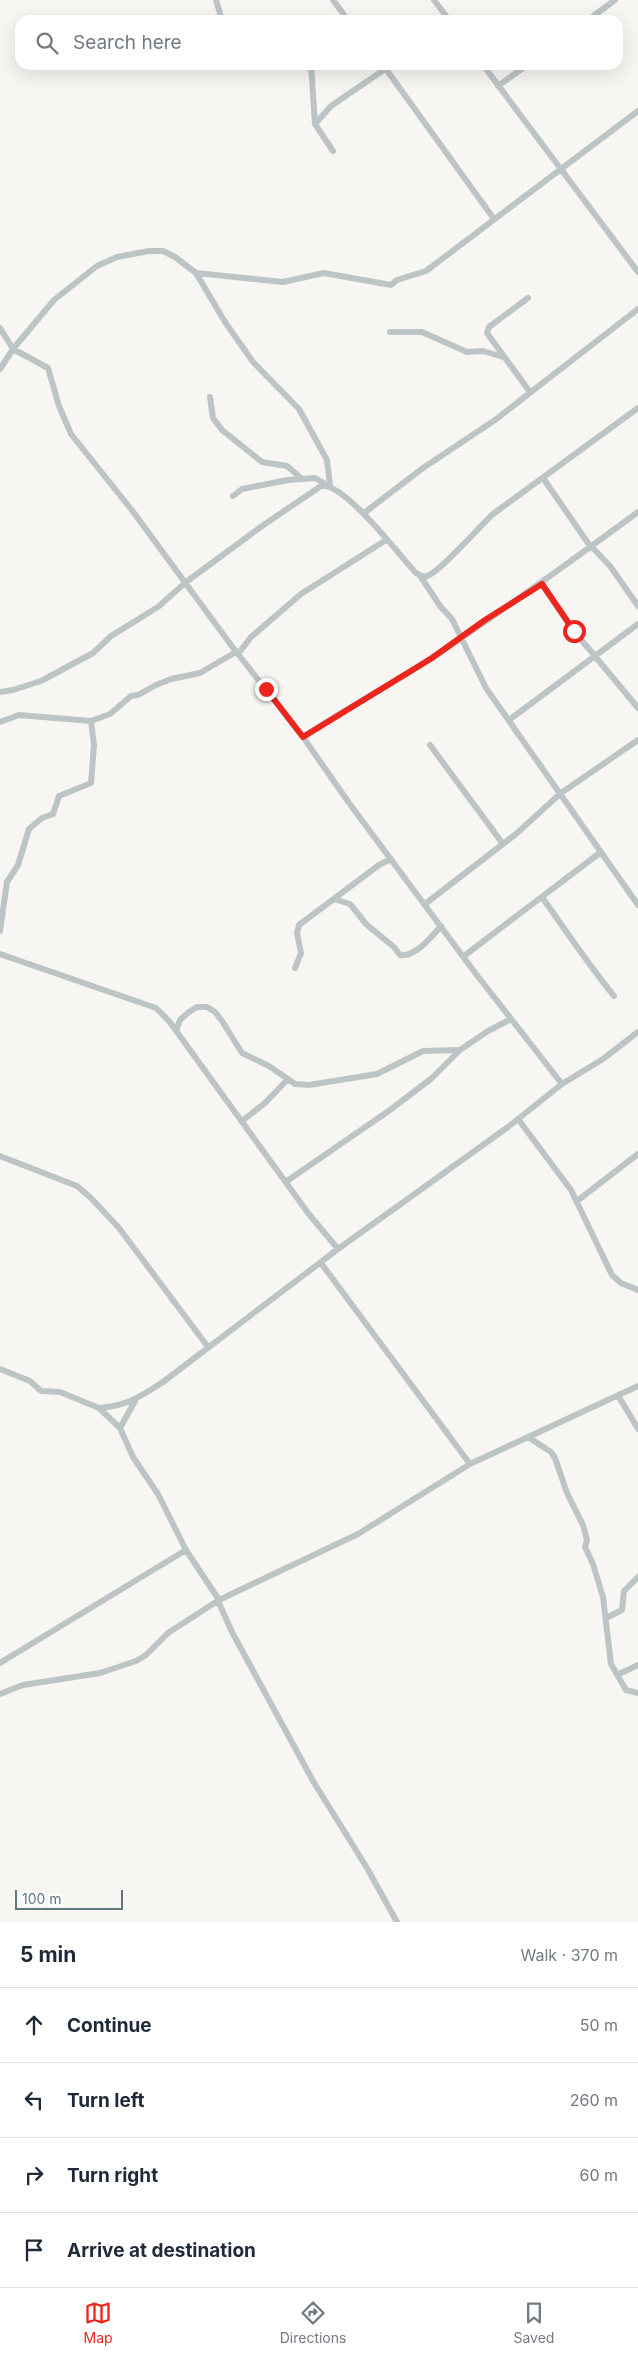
<!DOCTYPE html>
<html lang="en">
<head>
<meta charset="utf-8">
<style>
	body { margin:0; font-family:Inter,sans-serif; background:#f6f6f7; color:#1f2937 }
	.scale { position:absolute; left:15px; bottom:12px; width:108px; box-sizing:border-box; padding-left:5px; border:2px solid #607880; border-top:0; font-size:14px; line-height:18px; white-space:nowrap; color:#607880; -webkit-text-stroke:4px #fff; paint-order:stroke }
	.stop { position:absolute; width:15px; height:15px; margin:-11px; border:4px solid #ed261d; border-radius:50%; background:#fff }
	.stop.end { background:#ed261d; border-color:#fff; box-shadow:0 1px 5px #0008 }
	.list { margin:0; padding:0; list-style:none }
	h2 { display:flex; justify-content:space-between; align-items:center; height:65px; margin:0; padding:0 20px; font-size:21px }
	h2 small { font-size:16px; font-weight:400; color:#747a83 }
	.list li { display:grid; grid-template-columns:32px 1fr auto; gap:15px; align-items:center; box-sizing:border-box; height:75px; padding:0 20px; border-top:1px solid #e0e1e3 }
	.list b { display:block; font-size:19px; white-space:nowrap }
	.list em { font-size:16px; font-style:normal; color:#747a83 }
	.icon { flex:none; width:28px; height:28px; fill:none; stroke:currentColor; stroke-width:2; stroke-linecap:round; stroke-linejoin:round }
	.map { position:relative; flex:none; width:638px; height:1922px; overflow:hidden }
	.search { position:absolute; background:#fff; box-shadow:0 5px 20px #0002; left:15px; right:15px; top:15px; height:55px; display:flex; align-items:center; gap:12px; box-sizing:border-box; padding:0 18px; border-radius:15px; color:#747a83; font-size:19px }
	.sheet { height:365px; background:#fff }
	nav { display:flex; justify-content:space-around; align-items:center; box-sizing:border-box; height:70px; border-top:1px solid #e0e1e3; background:#fff; font-size:14px; color:#747a83 }
	nav a { display:grid; justify-items:center; gap:2px }
	nav .on { color:#ed261d }
	.map>svg:first-child { display:block }
	.lines { fill:none; stroke-linecap:round; stroke-linejoin:round }
	.street { stroke:#bdc4c6; stroke-width:6 }
	.route { stroke:#ed261d; stroke-width:6 }
</style>
</head>
<body>
<div class="map">
<svg width="638" height="1922" viewBox="0 0 638 1922">
	<rect width="100%" height="100%" fill="#f7f6f3"/>
	<g class="lines">
		<!-- street -->
		<path class="street" d="M216,0L222,20
			M333,0L348,20
			M434,0L449,20
			M588,20L615,0
			M311,65L315,124L333,151
			M383,65L494,219
			M483,65L638,272
			M498,86L527,65
			M315,124L331,106L391,65
			M196,273L225,322L253,362L299,409L327,460L330,486
			M528,298L489,327L487,333L530,392
			M0,328L13,349L48,368L59,406L71,434L131,509L231,645L303,737L349,803L476,974L562,1084
			M390,332H422L467,352L483,351L503,357
			M0,369L13,349L54,300L97,266L117,257L149,251H163L175,257L196,273L283,282L324,273L391,285L397,280L426,271L638,111
			M210,397L213,418L222,430L262,462L287,466L302,479
			M543,478L588,543L610,566L638,606
			M233,496L242,489L288,480L315,478L327,485
			M364,513L423,468L495,420L638,309
			M421,577L440,606L452,619L486,688L638,905
			M542,584L574,631L638,708
			M238,654L251,637L301,594L386,540
			M0,692L13,690L41,681L93,653L111,636L158,607L186,582L262,526L321,486C344,482 399,555 416,573C420,575 423,578 427,576C439,573 480,526 493,514L638,408
			M509,720L638,624
			M0,722L19,715L91,721L110,714L131,696L138,695L156,685L171,679L200,673L236,652
			M303,737C345,709 391,685 433,657C503,611 570,562 638,512
			M430,745L503,844
			M542,897C566,931 588,964 614,996
			M334,899L350,904L367,925L394,947L400,955C415,958 432,936 441,926
			M425,904L516,834L561,793L638,740
			M0,931L7,882L18,865L29,829L42,818L53,814L59,796L91,783L94,745L91,721
			M0,954L156,1008L169,1021L308,1213L338,1249
			M464,956L601,852
			M295,968L301,953L297,933L299,925L379,865L391,859
			M176,1031L180,1020L189,1012L197,1007H207L215,1012L222,1021L242,1053L269,1066L295,1084L309,1085L377,1074L423,1051L460,1050
			M518,1119L571,1190L612,1275L621,1283L638,1290
			M242,1121L265,1103L288,1079
			M0,1156L77,1186L91,1198L119,1228L208,1347
			M287,1181L390,1110L432,1078L460,1050L488,1031L511,1019
			M577,1201L638,1154
			M321,1263L470,1464
			M0,1369L30,1381L41,1391L60,1392L99,1408L120,1428L133,1457L158,1494L186,1550L219,1600
			M619,1397L638,1429
			M99,1408C127,1406 140,1397 163,1382L338,1249L508,1127L562,1084L603,1059L638,1032
			M120,1428L135,1401
			M528,1437L551,1452L555,1458L567,1493L583,1525L587,1540L585,1547L593,1564L603,1597L611,1664L626,1690L638,1693
			M218,1601L232,1632L313,1781L367,1868L397,1922
			M606,1618L622,1610L624,1591L638,1577
			M0,1663L186,1550
			M617,1675L638,1665
			M0,1694L23,1685L100,1673L136,1661L146,1655L168,1633L219,1600L358,1534L470,1464L638,1386"/>
	</g>
	<g class="lines">
		<!-- route -->
		<path class="route" d="M266,689L303,737L432,658L485,620L542,584L574,631"/>
	</g>
</svg>
<div class="scale">100 m</div>
<div class="stop" style="left:574px;top:631px"></div>
<div class="stop end" style="left:266px;top:689px"></div>
<div class="search"><svg class="icon" aria-label="search" viewBox="0 0 24 24"><circle cx="10" cy="10" r="6"/><path d="M15 15l6 6"/></svg>Search here</div>
</div>
<section class="sheet">
<h2>5 min<small>Walk · 370 m</small></h2>
<ul class="list">
<li><svg class="icon" aria-label="ahead" viewBox="0 0 24 24"><path d="M12 20V5M6 11l6-6 6 6"/></svg><div><b>Continue</b></div><em>50 m</em></li>
<li><svg class="icon" aria-label="left" viewBox="0 0 24 24"><path d="M17 20v-9H6M10 6l-5 5 5 5"/></svg><div><b>Turn left</b></div><em>260 m</em></li>
<li><svg class="icon" aria-label="right" viewBox="0 0 24 24"><path d="M7 20v-9h11M14 6l5 5-5 5"/></svg><div><b>Turn right</b></div><em>60 m</em></li>
<li><svg class="icon" aria-label="arrive" viewBox="0 0 24 24"><path d="M6 21V4h12l-3 4 3 4H6"/></svg><div><b>Arrive at destination</b></div></li>
</ul>
</section>
<nav>
<a class="on"><svg class="icon" aria-label="map" viewBox="0 0 24 24"><path d="M3 6l6-2 6 2 6-2v14l-6 2-6-2-6 2zM9 4v14M15 6v14"/></svg>Map</a>
<a><svg class="icon" aria-label="directions" viewBox="0 0 24 24"><path d="M12 3l9 9-9 9-9-9zM9 14v-3h6M13 9l2 2-2 2"/></svg>Directions</a>
<a><svg class="icon" aria-label="saved" viewBox="0 0 24 24"><path d="M7 4h10v16l-5-4-5 4z"/></svg>Saved</a>
</nav>
</body>
</html>
